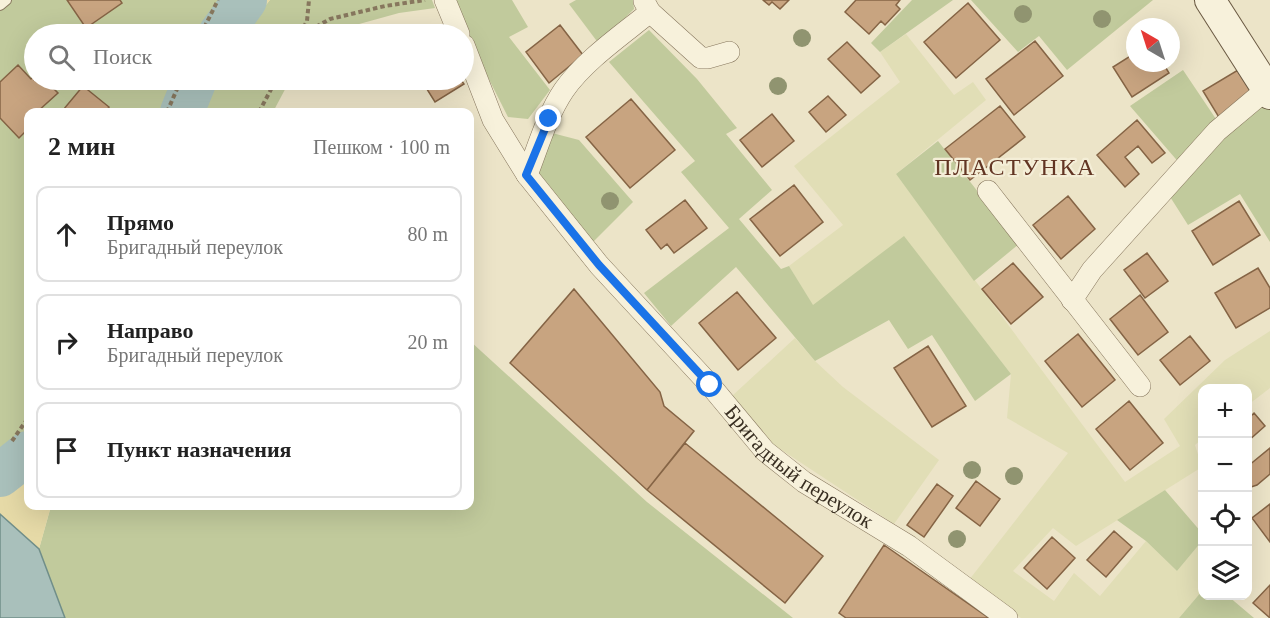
<!DOCTYPE html>
<html lang="ru">
<head>
<meta charset="utf-8">
<style>
	body { margin:0; font-family:"Times New Roman",serif; background:#f2f2f2; color:#222 }
	.controls { position:absolute; right:18px; bottom:18px; display:grid; overflow:hidden; border-radius:12px; box-shadow:0 6px 24px #0002 }
	.controls button { width:54px; height:54px; display:grid; place-items:center; padding:0; border:0; border-bottom:2px solid #e0e0e0; background:#fff; color:#222; font:30px sans-serif }
	.compass { position:absolute; left:1126px; top:18px; width:54px; height:54px; border-radius:50%; background:#fff; box-shadow:0 6px 24px #0002; rotate:321deg }
	.stop { position:absolute; width:18px; height:18px; margin:-14px; border:4px solid #1a73e8; border-radius:50%; background:#fff }
	.stop.end { background:#1a73e8; border-color:#fff; box-shadow:0 2px 6px #0008 }
	.list { margin:0; padding:0; list-style:none }
	h2 { display:flex; justify-content:space-between; align-items:center; height:78px; margin:0; padding:0 24px; font-size:26px }
	h2 small { font-size:20px; font-weight:400; color:#767676 }
	.list li { display:grid; grid-template-columns:39px 1fr auto; gap:18px; align-items:center; box-sizing:border-box; height:96px; margin:0 12px 12px; padding:0 12px; border:2px solid #e0e0e0; border-radius:12px }
	.list b { display:block; font-size:22px; white-space:nowrap }
	.list p { margin:0; font-size:20px; white-space:nowrap; color:#767676 }
	.list em { font-size:20px; font-style:normal; color:#767676 }
	.icon { flex:none; width:33px; height:33px; fill:none; stroke:currentColor; stroke-width:2; stroke-linecap:round; stroke-linejoin:round }
	.map { position:relative; flex:none; width:1270px; height:618px; overflow:hidden }
	.search { position:absolute; background:#fff; box-shadow:0 6px 24px #0002; left:24px; top:24px; width:450px; height:66px; display:flex; align-items:center; gap:15px; box-sizing:border-box; padding:0 21px; border-radius:33px; color:#767676; font-size:22px }
	.panel { position:absolute; background:#fff; box-shadow:0 6px 24px #0002; left:24px; top:108px; width:450px; height:402px; border-radius:12px }
	.map>svg:first-child { display:block }
	.farmland { fill:#e1deb6 }
	.green { fill:#c1ca9c }
	.sand { fill:#e6daa7 }
	.water { fill:#a9c0bb; stroke:#708e89; stroke-width:1.5 }
	.lines { fill:none; stroke-linecap:round; stroke-linejoin:round }
	.river { stroke:#a9c0bb; stroke-width:44 }
	.building { fill:#c8a480; stroke:#856445; stroke-width:1.5 }
	.lane-casing { stroke:#87775e; stroke-width:12 }
	.street-casing { stroke:#87775e; stroke-width:22 }
	.secondary-casing { stroke:#695841; stroke-width:32 }
	.path { stroke:#87775e; stroke-width:4; stroke-dasharray:4.5 3; stroke-linecap:butt }
	.lane { stroke:#f7f1db; stroke-width:10 }
	.street { stroke:#f7f1db; stroke-width:21 }
	.secondary { stroke:#f7f1db; stroke-width:30 }
	.tree { fill:#909470 }
	.route { stroke:#1a73e8; stroke-width:8 }
	.labels { text-anchor:middle; stroke-width:4.5; stroke-linejoin:round; paint-order:stroke }
	.street-label { font-size:21px; fill:#382e21; stroke:#f4eed7 }
	.quarter-label { font-size:24px; letter-spacing:1.5px; fill:#623523; stroke:#f4eed7 }
</style>
</head>
<body>
<div class="map">
<svg width="1270" height="618" viewBox="0 0 1270 618">
	<rect width="100%" height="100%" fill="#ece4c8"/>
	<!-- farmland -->
	<path class="farmland" d="M906,34L954,95L973,82L986,100L896,174L1125,482L1180,446L1164,419L1225,360L1270,331V388L1248,405V388H1202V439L1195,445L1202,467L1076,546L1053,528L1013,571L1054,601L1074,573L1100,596L1146,541L1177,571L1202,541V591L1179,618H1021L969,580L1068,453L1007,418L1011,374L904,237L813,306L789,266L843,225L794,166L900,82L880,52Z
		M795,338L815,361L843,387L939,460L894,524L771,443L732,396Z"/>
	<!-- green -->
	<path class="green" d="M0,0H232L210,34H34V80H187L173,112H28V436L0,461Z
		M270,0H432L435,8L399,13L323,34H242Z
		M452,0H512L528,27L509,37L550,90L528,119L508,117L454,10Z
		M576,0H633L634,9L599,44L569,4Z
		M912,0H953L880,52L871,43Z
		M971,0H1153L1067,70L1039,36L1018,52Z
		M649,30L697,79L737,128L726,134L772,190L739,219L781,269L789,266L813,305L904,236L1011,374L975,401L932,335L908,349L889,320L815,361L736,267L671,326L644,293L729,228L681,172L695,161L609,62Z
		M1183,70L1220,125L1181,165L1130,106Z
		M210,80H290L273,112H197Z
		M1266,101L1270,108V242L1240,194L1188,225L1167,192L1210,145Z
		M552,133L579,140L633,202L592,243L534,174Z
		M938,141L1019,244L974,281L896,174Z
		M470,341L647,502L793,618H65L39,549L51,506H470Z
		M1165,490L1202,533V541L1177,571L1146,541L1117,520Z
		M1202,591V596H1228L1254,618H1179Z"/>
	<!-- sand -->
	<path class="sand" d="M232,0H270L242,34H210Z
		M187,80H210L197,112H173Z
		M28,436V506H51L39,549L0,514V461Z"/>
	<!-- water -->
	<path class="water" d="M0,514L39,549L65,618H0Z"/>
	<g class="lines">
		<!-- river -->
		<path class="river" d="M220,34L245,0
			M182,112L195,80
			M0,475L28,453"/>
	</g>
	<!-- building -->
	<path class="building" d="M67,0H120L122,3L86,28Z
		M763,0H789L780,9L772,2L769,5Z
		M856,0H900L896,5L900,9L885,25L881,21L869,34L845,12Z
		M968,3L1000,40L956,78L924,42Z
		M560,25L583,55L549,83L526,52Z
		M1035,41L1063,76L1014,115L986,79Z
		M847,42L880,76L861,93L828,59Z
		M1135,53V63H1163L1169,73L1132,97L1113,67Z
		M18,65L31,79L34,76V80H45L58,93L37,112H28V129L19,138L0,118V82Z
		M1238,70L1254,96L1220,119L1203,91Z
		M435,80H461L464,84L435,102L425,86Z
		M83,86L109,107L105,112H66L63,110Z
		M828,96L846,115L826,132L809,112Z
		M631,99L675,150L630,188L586,137Z
		M1000,106L1025,137L970,180L945,149Z
		M772,114L794,141L762,167L740,140Z
		M1137,120L1165,153L1152,163L1138,146L1125,157L1139,174L1125,187L1097,155Z
		M794,185L823,222L780,256L750,219Z
		M1068,196L1095,229L1061,259L1033,225Z
		M685,200L707,228L674,253L667,244L661,249L646,230Z
		M1239,201L1260,235L1213,265L1192,231Z
		M1147,253L1168,281L1145,298L1124,270Z
		M1013,263L1043,297L1011,324L982,289Z
		M1258,268L1270,288V308L1236,328L1215,293Z
		M574,289L660,392L664,406L694,431L647,490L510,363Z
		M737,292L776,338L738,370L699,323Z
		M1140,295L1168,332L1138,355L1110,319Z
		M1078,334L1115,380L1082,407L1045,361Z
		M1190,336L1210,361L1180,385L1160,360Z
		M928,346L966,406L932,427L894,368Z
		M1129,401L1163,443L1130,470L1096,429Z
		M1254,413L1265,426L1248,441V419Z
		M685,443L823,556L785,603L647,490Z
		M1270,448V474L1257,485L1248,488V466Z
		M976,481L1000,499L980,526L956,508Z
		M937,484L953,496L924,537L907,525Z
		M1270,504V542L1252,518Z
		M1114,531L1132,547L1106,577L1087,560Z
		M1052,537L1075,558L1047,589L1024,568Z
		M884,545L989,618H846L839,613Z
		M1270,585V618L1253,603Z"/>
	<g class="lines">
		<!-- lane casing -->
		<g class="lane-casing">
			<path id="lane" d="M0,5L6,0"/>
		</g>
		<!-- street casing -->
		<g class="street-casing">
			<g id="street">
				<path d="M445,0L459,34"/>
				<path d="M644,1L650,12L701,58H708L729,52"/>
				<path id="s1" d="M464,45L493,120L527,175L599,265L710,385L765,451L804,482L909,546L1007,618"/>
				<path d="M527,175C538,147 547,115 564,90C585,60 622,35 650,12"/>
				<path d="M988,191L1140,386"/>
				<path d="M1072,300L1092,270L1217,131L1267,89"/>
			</g>
		</g>
		<!-- secondary casing -->
		<g class="secondary-casing">
			<path id="secondary" d="M1210,0L1270,94"/>
		</g>
		<!-- path -->
		<path class="path" d="M201,34L218,0
			M300,34L307,21L309,0
			M303,34L330,19L385,6L425,0
			M167,112L181,80
			M259,112L276,80
			M12,441L28,418"/>
		<!-- lane -->
		<use href="#lane" class="lane"/>
		<!-- street -->
		<use href="#street" class="street"/>
		<!-- secondary -->
		<use href="#secondary" class="secondary"/>
	</g>
	<!-- trees -->
	<g class="tree">
		<circle cx="1023" cy="14" r="9"/>
		<circle cx="1102" cy="19" r="9"/>
		<circle cx="802" cy="38" r="9"/>
		<circle cx="778" cy="86" r="9"/>
		<circle cx="610" cy="201" r="9"/>
		<circle cx="972" cy="470" r="9"/>
		<circle cx="1014" cy="476" r="9"/>
		<circle cx="957" cy="539" r="9"/>
	</g>
	<g class="lines">
		<!-- route -->
		<path class="route" d="M549,119L526,175L599,265L710,385"/>
	</g>
	<g class="labels">
		<!-- street labels -->
		<g class="street-label">
			<text dy="7" stroke="none"><textPath href="#s1" startOffset="546">Бригадный переулок</textPath></text>
		</g>
		<!-- quarter labels -->
		<g class="quarter-label">
			<text x="1015" y="175">ПЛАСТУНКА</text>
		</g>
	</g>
</svg>
<div class="controls">
<button>+</button>
<button>−</button>
<button><svg class="icon" aria-label="locate" viewBox="0 0 24 24"><circle cx="12" cy="12" r="6"/><path d="M12 2v4M12 18v4M2 12h4M18 12h4"/></svg></button>
<button><svg class="icon" aria-label="layers" viewBox="0 0 24 24"><path d="M12 4l9 5-9 5-9-5zM3 14l9 5 9-5"/></svg></button>
</div>
<svg class="compass" viewBox="-18 -18 36 36"><path d="M0-13l5 13h-10z" fill="#e53935"/><path d="M0 13l5-13h-10z" fill="#767676"/></svg>
<div class="stop" style="left:710px;top:385px"></div>
<div class="stop end" style="left:549px;top:119px"></div>
<div class="search"><svg class="icon" aria-label="search" viewBox="0 0 24 24"><circle cx="10" cy="10" r="6"/><path d="M15 15l6 6"/></svg>Поиск</div>
<section class="panel">
<h2>2 мин<small>Пешком · 100 m</small></h2>
<ul class="list">
<li><svg class="icon" aria-label="ahead" viewBox="0 0 24 24"><path d="M12 20V5M6 11l6-6 6 6"/></svg><div><b>Прямо</b><p>Бригадный переулок</p></div><em>80 m</em></li>
<li><svg class="icon" aria-label="right" viewBox="0 0 24 24"><path d="M7 20v-9h11M14 6l5 5-5 5"/></svg><div><b>Направо</b><p>Бригадный переулок</p></div><em>20 m</em></li>
<li><svg class="icon" aria-label="arrive" viewBox="0 0 24 24"><path d="M6 21V4h12l-3 4 3 4H6"/></svg><div><b>Пункт назначения</b></div></li>
</ul>
</section>
</div>
</body>
</html>
